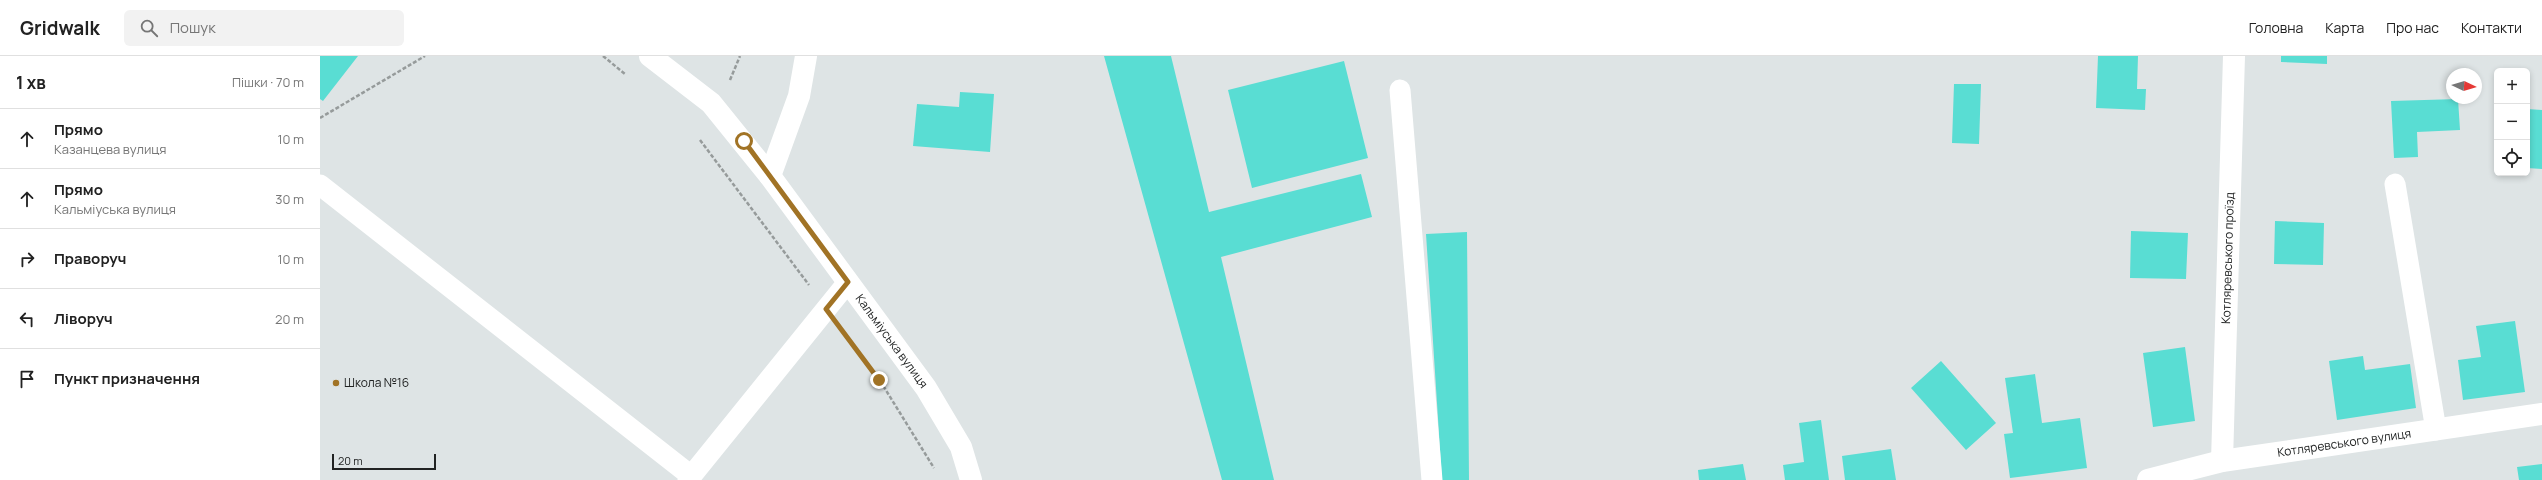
<!DOCTYPE html>
<html lang="uk">
<head>
<meta charset="utf-8">
<style>
	body { margin:0; font-family:Manrope,sans-serif; background:#f2f2f2; color:#222 }
	.controls { position:absolute; right:12px; top:12px; display:grid; overflow:hidden; border-radius:6px; box-shadow:0 2px 6px #0003 }
	.controls button { width:36px; height:36px; display:grid; place-items:center; padding:0; border:0; border-bottom:1px solid #e0e0e0; background:#fff; color:#222; font:20px sans-serif }
	.compass { position:absolute; left:2126px; top:12px; width:36px; height:36px; border-radius:50%; background:#fff; box-shadow:0 2px 6px #0003; rotate:94deg }
	.scale { position:absolute; left:12px; bottom:10px; width:104px; box-sizing:border-box; padding-left:4px; border:2px solid #212323; border-top:0; font-size:11px; line-height:14px; white-space:nowrap; color:#212323; -webkit-text-stroke:3px #dee4e5; paint-order:stroke }
	.stop { position:absolute; width:12px; height:12px; margin:-9px; border:3px solid #a17325; border-radius:50%; background:#fff }
	.stop.end { background:#a17325; border-color:#fff; box-shadow:0 1px 4px #0008 }
	.list { margin:0; padding:0; list-style:none }
	h2 { display:flex; justify-content:space-between; align-items:center; height:52px; margin:0; padding:0 16px; font-size:17px }
	h2 small { font-size:13px; font-weight:400; color:#767676 }
	.list li { display:grid; grid-template-columns:26px 1fr auto; gap:12px; align-items:center; box-sizing:border-box; height:60px; padding:0 16px; border-top:1px solid #e0e0e0 }
	.list b { display:block; font-size:15px; white-space:nowrap }
	.list p { margin:0; font-size:13px; white-space:nowrap; color:#767676 }
	.list em { font-size:13px; font-style:normal; color:#767676 }
	.icon { flex:none; width:22px; height:22px; fill:none; stroke:currentColor; stroke-width:2; stroke-linecap:round; stroke-linejoin:round }
	.map { position:relative; flex:none; width:2222px; height:424px; overflow:hidden }
	header { display:flex; align-items:center; gap:24px; box-sizing:border-box; height:56px; padding:0 20px; background:#fff; border-bottom:1px solid #e0e0e0 }
	header strong { font-size:19px }
	nav { display:flex; gap:22px; margin-inline-start:auto; font-size:14px }
	.search { width:280px; height:36px; background:#f2f2f2; display:flex; align-items:center; gap:10px; box-sizing:border-box; padding:0 14px; border-radius:6px; color:#767676; font-size:15px }
	main { display:flex }
	aside { flex:1; background:#fff }
	.map>svg:first-child { display:block }
	.building { fill:#59ddd3 }
	.lines { fill:none; stroke-linecap:round; stroke-linejoin:round }
	.path { stroke:#969b9b; stroke-width:2.5; stroke-dasharray:4 2; stroke-linecap:butt }
	.lane { stroke:#fff; stroke-width:21 }
	.street { stroke:#fff; stroke-width:22 }
	.route { stroke:#a17325; stroke-width:5 }
	.poi-dot { fill:#a17325; stroke:#dee4e5; stroke-width:1.5 }
	.labels { text-anchor:middle; stroke-width:3; stroke-linejoin:round; paint-order:stroke }
	.street-label { font-size:12px; fill:#212323; stroke:#dee4e5 }
	.poi-label { font-size:12px; fill:#212323; stroke:#dee4e5; text-anchor:start }
</style>
</head>
<body>
<header>
<strong>Gridwalk</strong>
<div class="search"><svg class="icon" aria-label="search" viewBox="0 0 24 24"><circle cx="10" cy="10" r="6"/><path d="M15 15l6 6"/></svg>Пошук</div>
<nav><a>Головна</a><a>Карта</a><a>Про нас</a><a>Контакти</a></nav>
</header>
<main>
<aside>
<h2>1 хв<small>Пішки · 70 m</small></h2>
<ul class="list">
<li><svg class="icon" aria-label="ahead" viewBox="0 0 24 24"><path d="M12 20V5M6 11l6-6 6 6"/></svg><div><b>Прямо</b><p>Казанцева вулиця</p></div><em>10 m</em></li>
<li><svg class="icon" aria-label="ahead" viewBox="0 0 24 24"><path d="M12 20V5M6 11l6-6 6 6"/></svg><div><b>Прямо</b><p>Кальміуська вулиця</p></div><em>30 m</em></li>
<li><svg class="icon" aria-label="right" viewBox="0 0 24 24"><path d="M7 20v-9h11M14 6l5 5-5 5"/></svg><div><b>Праворуч</b></div><em>10 m</em></li>
<li><svg class="icon" aria-label="left" viewBox="0 0 24 24"><path d="M17 20v-9H6M10 6l-5 5 5 5"/></svg><div><b>Ліворуч</b></div><em>20 m</em></li>
<li><svg class="icon" aria-label="arrive" viewBox="0 0 24 24"><path d="M6 21V4h12l-3 4 3 4H6"/></svg><div><b>Пункт призначення</b></div></li>
</ul>
</aside>
<div class="map">
<svg width="2222" height="424" viewBox="0 0 2222 424">
	<rect width="100%" height="100%" fill="#dee4e5"/>
	<!-- building -->
	<path class="building" d="M0,0H38L3,45L0,43Z
		M784,0H851L889,156L1041,118L1052,161L901,201L954,424H902Z
		M1778,0H1818L1817,33H1826L1825,54L1776,52Z
		M1961,0H2007V8L1961,6Z
		M1024,5L1048,102L932,132L908,34Z
		M1634,28H1661L1659,88L1632,87Z
		M640,36L674,38L670,96L593,90L597,48L639,51Z
		M2138,43L2140,74L2097,76L2098,101L2074,102L2071,45Z
		M2207,53L2222,54V113L2207,112Z
		M1955,165L2004,167L2003,209L1954,208Z
		M1811,175L1868,177L1866,223L1810,222Z
		M1147,176L1149,424H1122L1106,178Z
		M2195,265L2205,336L2143,344L2138,304L2161,301L2156,270Z
		M1865,291L1875,365L1833,371L1823,297Z
		M2043,300L2045,314L2090,308L2096,352L2017,364L2009,305Z
		M1621,305L1676,367L1646,394L1591,332Z
		M1715,318L1722,367L1760,362L1767,412L1690,422L1684,378L1693,377L1685,322Z
		M1501,364L1509,424H1465L1463,409L1484,406L1479,367Z
		M1571,393L1576,424H1525L1522,400Z
		M1423,408L1426,424H1379L1378,414Z
		M2222,408V424H2199L2197,411Z"/>
	<g class="lines">
		<!-- path -->
		<path class="path" d="M283,0L305,18
			M410,24L420,0
			M0,62L105,0
			M380,84L489,229
			M524,277L559,323L614,412"/>
		<!-- lane -->
		<path class="lane" d="M1080,34L1112,424
			M2075,128L2116,374
			M0,129L370,419
			M368,424L528,226"/>
		<!-- street -->
		<g class="street">
			<path id="s1" d="M330,0L391,47L450,120L606,332L641,391L651,424"/>
			<path d="M450,120L479,40L486,0"/>
			<path id="s2" d="M1902,405L1914,0"/>
			<path id="s3" d="M1828,424L1902,405L2222,358"/>
		</g>
	</g>
	<g class="lines">
		<!-- route -->
		<path class="route" d="M424,85L528,226L506,253L559,324"/>
	</g>
	<!-- markers -->
	<circle class="poi-dot" cx="16" cy="327" r="4"/>
	<g class="labels">
		<!-- street labels -->
		<g class="street-label">
			<text dy="4" stroke="none"><textPath href="#s2" startOffset="203">Котляревського проїзд</textPath></text>
			<text dy="4" stroke="none"><textPath href="#s1" startOffset="376">Кальміуська вулиця</textPath></text>
			<text dy="4" stroke="none"><textPath href="#s3" startOffset="200">Котляревського вулиця</textPath></text>
		</g>
		<!-- poi labels -->
		<g class="poi-label">
			<text x="24" y="331">Школа №16</text>
		</g>
	</g>
</svg>
<div class="controls">
<button>+</button>
<button>−</button>
<button><svg class="icon" aria-label="locate" viewBox="0 0 24 24"><circle cx="12" cy="12" r="6"/><path d="M12 2v4M12 18v4M2 12h4M18 12h4"/></svg></button>
</div>
<svg class="compass" viewBox="-18 -18 36 36"><path d="M0-13l5 13h-10z" fill="#e53935"/><path d="M0 13l5-13h-10z" fill="#767676"/></svg>
<div class="scale">20 m</div>
<div class="stop" style="left:424px;top:85px"></div>
<div class="stop end" style="left:559px;top:324px"></div>
</div>
</main>
</body>
</html>
